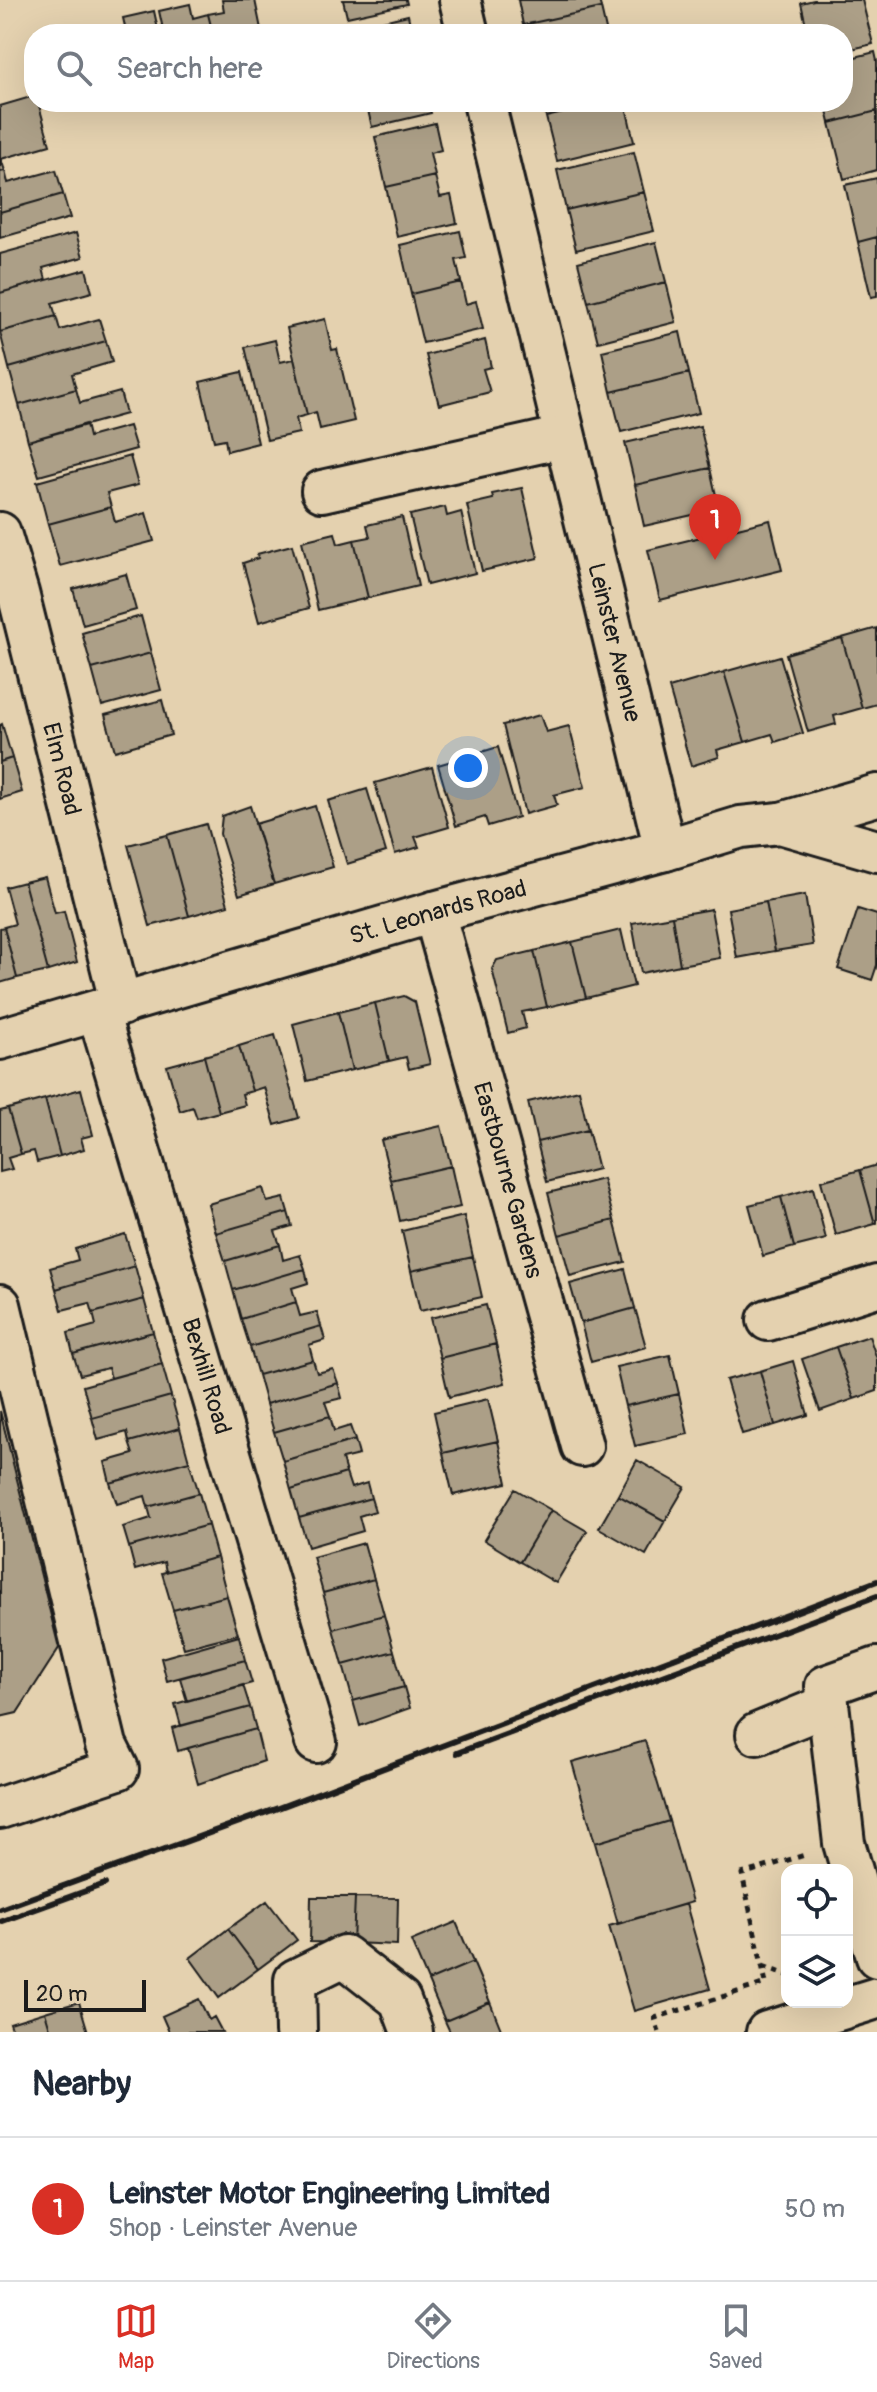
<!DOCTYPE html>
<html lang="en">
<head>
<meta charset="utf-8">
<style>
	body { margin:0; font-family:Pangolin,sans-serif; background:#f2f2f3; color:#1f2937 }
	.controls { position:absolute; right:24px; bottom:24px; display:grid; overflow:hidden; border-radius:16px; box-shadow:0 8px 32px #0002 }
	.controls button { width:72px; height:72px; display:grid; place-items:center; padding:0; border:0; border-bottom:2px solid #e0e1e3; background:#fff; color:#1f2937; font:40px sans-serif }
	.scale { position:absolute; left:24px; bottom:20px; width:122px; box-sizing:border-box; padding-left:8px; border:4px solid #1c1c1c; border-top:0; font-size:22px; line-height:28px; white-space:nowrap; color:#1c1c1c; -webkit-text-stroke:6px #e4d1af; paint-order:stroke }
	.you { position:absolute; left:468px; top:768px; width:28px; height:28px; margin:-20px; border:6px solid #fff; border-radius:50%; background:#1a73e8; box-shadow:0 0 0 12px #1a73e833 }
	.badge { display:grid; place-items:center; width:52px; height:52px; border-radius:50%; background:#d93025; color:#fff; font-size:26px; font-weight:700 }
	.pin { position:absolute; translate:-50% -66px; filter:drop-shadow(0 2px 4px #0008) }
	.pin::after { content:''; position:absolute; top:42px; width:28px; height:24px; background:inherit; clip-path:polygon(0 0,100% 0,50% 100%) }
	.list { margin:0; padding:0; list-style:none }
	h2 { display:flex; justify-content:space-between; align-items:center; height:104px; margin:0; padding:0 32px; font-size:34px }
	h2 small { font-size:26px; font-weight:400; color:#747a83 }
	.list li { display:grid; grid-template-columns:52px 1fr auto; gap:24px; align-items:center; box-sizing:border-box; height:144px; padding:0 32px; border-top:2px solid #e0e1e3 }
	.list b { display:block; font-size:30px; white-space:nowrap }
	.list p { margin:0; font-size:26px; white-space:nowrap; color:#747a83 }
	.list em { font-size:26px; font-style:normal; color:#747a83 }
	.icon { flex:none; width:44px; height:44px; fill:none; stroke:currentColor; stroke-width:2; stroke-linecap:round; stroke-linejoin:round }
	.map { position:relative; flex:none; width:877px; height:2032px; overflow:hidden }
	.search { position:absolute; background:#fff; box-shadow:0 8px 32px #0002; left:24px; right:24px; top:24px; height:88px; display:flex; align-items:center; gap:20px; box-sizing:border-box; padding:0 28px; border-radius:32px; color:#747a83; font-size:30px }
	.sheet { height:248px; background:#fff }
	nav { display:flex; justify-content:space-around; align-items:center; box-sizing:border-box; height:112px; border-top:2px solid #e0e1e3; background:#fff; font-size:22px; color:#747a83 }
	nav a { display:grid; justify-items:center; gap:4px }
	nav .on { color:#d93025 }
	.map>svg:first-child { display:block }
	.building { fill:#ac9f87; stroke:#1c1c1c; stroke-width:2 }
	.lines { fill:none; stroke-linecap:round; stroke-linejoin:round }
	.minor-casing { stroke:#1c1c1c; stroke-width:46 }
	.path { stroke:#1c1c1c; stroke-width:5; stroke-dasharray:6 6; stroke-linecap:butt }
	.minor { stroke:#e4d1af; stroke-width:40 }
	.rail { stroke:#1c1c1c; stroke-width:6 }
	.labels { text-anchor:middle; stroke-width:7; stroke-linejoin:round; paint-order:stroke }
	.street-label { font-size:24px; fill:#1c1c1c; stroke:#e4d1af }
</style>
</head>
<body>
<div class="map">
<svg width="877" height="2032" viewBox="0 0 877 2032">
	<rect width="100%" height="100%" fill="#e4d1af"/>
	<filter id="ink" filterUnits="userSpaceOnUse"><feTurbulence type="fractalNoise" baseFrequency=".0125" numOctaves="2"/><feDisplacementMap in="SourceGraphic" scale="16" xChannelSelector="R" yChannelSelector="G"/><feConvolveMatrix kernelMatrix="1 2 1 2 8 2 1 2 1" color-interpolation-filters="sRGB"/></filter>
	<g filter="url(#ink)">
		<!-- building -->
		<path class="building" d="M222,0H255L262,34H213L208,14L224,11Z
			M343,0H406L407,4L347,17Z
			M518,0H599L601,8L523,25Z
			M814,0H862L873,44L843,51V34H808L801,3Z
			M190,4L193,18L208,14L213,34H164L159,11Z
			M601,8L607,34H525L523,25Z
			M154,11L159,34H114L126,31L123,18Z
			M408,15L412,34H350L349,29Z
			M875,52L877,61V111L830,123L825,102H843V60Z
			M34,96V102H38L50,145L1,159L5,171L0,172V106Z
			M366,102H428L431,113L372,127Z
			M543,102H610L546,117Z
			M610,102H625L634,142L557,161L546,117Z
			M877,111V170L844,179L830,123Z
			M435,123L441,150L430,153L435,176L386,187L375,137Z
			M634,152L644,192L566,210L557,170Z
			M56,170L63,194L0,212V172L5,171L8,183Z
			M435,176L440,197L451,195L457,223L397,237L386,187Z
			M877,178V237L858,242L845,185Z
			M644,192L654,231L576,250L566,210Z
			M63,194L70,218L0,238V212Z
			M460,231L466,258L456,260L461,282L411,294L400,245Z
			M76,233L83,257L43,268L46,280L0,293V254Z
			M877,237V296L871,297L858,242Z
			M656,242L666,282L588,302L578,262Z
			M86,269L92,292L52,303L56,316L0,332V293Z
			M461,282L466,304L476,301L483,329L423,343L411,294Z
			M666,282L676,322L598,342L588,302Z
			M56,316L60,330L99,319L106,341L9,368L0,332Z
			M325,319L332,350L337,349L354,421L320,429L316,412L307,415L287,328Z
			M680,332L689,373L611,392L602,351Z
			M275,340L280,362L294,359L307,415L296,418L299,433L267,440L245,347Z
			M485,340L491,367L483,369L490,392L439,405L426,355Z
			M106,341L112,362L72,374L76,389L19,405L9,368Z
			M242,372L258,443L227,451L225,439L214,441L200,382Z
			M689,373L699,413L621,432L611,392Z
			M76,389L80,403L120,392L126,414L28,441L19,405Z
			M86,424L89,437L129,426L136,449L39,476L28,441Z
			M700,426L710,468L635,485L625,443Z
			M130,456L138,485L107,493L111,507L48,524L37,482Z
			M710,468L719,509L644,526L635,485Z
			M522,488L538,558L482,571L467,505L493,499L492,494Z
			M111,507L115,522L146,513L154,541L60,566L48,524Z
			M445,507L447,516L461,512L475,573L427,585L410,515Z
			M402,517L418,586L368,598L354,540L370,537L367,525Z
			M770,520L782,570L660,600L648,550Z
			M335,533L338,544L354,540L368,598L318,610L302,541Z
			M292,545L309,608L259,622L243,563L258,558L257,554Z
			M126,574L136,610L83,625L73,589Z
			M141,616L151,653L92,669L82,633Z
			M877,628V704L862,708L842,638Z
			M842,638L862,708L834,716L836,724L808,732L786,654Z
			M151,653L161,690L102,706L92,669Z
			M780,656L803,733L775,742L772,734L745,742L724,672Z
			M724,672L745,742L717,750L719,757L691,766L669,688Z
			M162,700L171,735L115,751L105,715Z
			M540,715L546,732L569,726L585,787L554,795L557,805L525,814L503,725Z
			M2,724L12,758L0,762V725Z
			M498,747L518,817L488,826L485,817L456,826L438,765Z
			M12,758L22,792L0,799V762Z
			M432,767L449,827L415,837L419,847L395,854L375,783Z
			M367,789L386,852L347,864L328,801Z
			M250,806L274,884L239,895L220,834L222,816Z
			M315,806L333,867L274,884L255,824Z
			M206,824L228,905L189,916L167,835Z
			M167,835L189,916L150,926L128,845Z
			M45,877L55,913L64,911L77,962L48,971L24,882Z
			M24,882L48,971L17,978L4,927L15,924L5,887Z
			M805,895L813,945L775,951L766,902Z
			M766,902L775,951L737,958L728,909Z
			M711,909L720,958L680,965L672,916Z
			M858,909L877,915V965L872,980L838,969Z
			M672,916L680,965L641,973L632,923Z
			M4,927L17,978L0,983V928Z
			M621,930L634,986L586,998L572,942Z
			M572,942L586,998L547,1007L534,951Z
			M534,951L547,1007L522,1012L526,1028L508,1033L492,969L497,960Z
			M404,996L415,1002L430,1064L409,1069L406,1057L389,1061L375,1003Z
			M375,1003L389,1061L352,1070L338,1012Z
			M338,1012L352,1070L307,1081L293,1024Z
			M275,1035L299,1118L275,1125L264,1087L252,1091L239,1046Z
			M239,1046L252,1091L242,1094L245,1105L219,1112L204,1056Z
			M204,1056L219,1112L197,1118L193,1107L180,1111L167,1066Z
			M81,1089L93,1135L81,1138L84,1149L60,1156L45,1099Z
			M579,1090L588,1130L537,1142L528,1102Z
			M45,1099L60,1156L37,1162L34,1151L21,1154L8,1109Z
			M8,1109L21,1154L8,1158L12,1169L0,1172V1111Z
			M441,1126L451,1166L391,1180L381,1140Z
			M588,1130L598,1169L547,1182L537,1142Z
			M877,1165V1223L875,1224L860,1170Z
			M451,1166L460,1207L400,1221L391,1180Z
			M860,1170L875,1224L836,1235L821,1181Z
			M603,1179L614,1220L559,1235L548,1193Z
			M263,1188L267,1202L284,1198L288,1212L216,1233L208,1204Z
			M813,1188L826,1239L794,1247L781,1197Z
			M781,1197L794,1247L763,1256L749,1205Z
			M288,1212L292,1226L275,1231L280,1245L225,1261L216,1233Z
			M464,1216L473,1257L411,1271L402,1231Z
			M614,1220L625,1262L570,1276L559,1235Z
			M125,1234L135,1266L56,1289L50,1268L78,1260L75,1249Z
			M280,1245L283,1260L300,1255L305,1269L233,1290L225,1261Z
			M473,1257L482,1297L420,1311L411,1271Z
			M135,1266L144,1299L93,1313L90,1303L62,1310L56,1289Z
			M305,1269L308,1283L292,1288L296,1302L241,1319L233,1290Z
			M625,1269L635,1308L581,1323L570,1284Z
			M144,1299L153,1332L73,1354L68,1333L96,1325L93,1313Z
			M296,1302L300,1316L317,1312L321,1326L250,1347L241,1319Z
			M486,1305L496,1344L440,1358L430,1318Z
			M635,1308L646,1347L591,1362L581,1323Z
			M321,1326L325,1340L309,1345L313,1360L258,1375L250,1347Z
			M153,1332L162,1364L111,1378L108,1368L80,1375L73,1354Z
			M869,1336L877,1359V1391L854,1399L836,1347Z
			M496,1344L505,1383L449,1397L440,1358Z
			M836,1347L854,1399L820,1411L802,1359Z
			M670,1355L679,1394L625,1406L616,1367Z
			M313,1360L317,1373L333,1369L338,1383L266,1404L258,1375Z
			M793,1361L808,1415L775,1425L760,1371Z
			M162,1364L171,1396L92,1418L83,1386Z
			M760,1371L775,1425L742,1434L726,1380Z
			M338,1383L342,1398L325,1402L330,1416L274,1432L266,1404Z
			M679,1394L688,1434L635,1446L625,1406Z
			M171,1396L180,1428L129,1442L127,1432L98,1440L92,1418Z
			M488,1399L498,1441L443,1453L434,1412Z
			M0,1411L59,1648L17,1713L0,1717Z
			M330,1416L334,1431L350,1426L355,1440L283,1461L274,1432Z
			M180,1428L189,1461L110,1483L105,1462L133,1454L129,1442Z
			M355,1440L359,1455L342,1459L346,1473L291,1490L283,1461Z
			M498,1441L507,1483L453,1495L443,1453Z
			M637,1460L685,1487L665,1521L618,1495Z
			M189,1461L199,1493L148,1507L145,1496L117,1504L110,1483Z
			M346,1473L351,1488L367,1483L371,1498L299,1518L291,1490Z
			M515,1489L551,1510L520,1562L484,1540Z
			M199,1493L208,1525L129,1547L123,1527L151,1518L148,1507Z
			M618,1495L665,1521L646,1555L599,1528Z
			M371,1498L375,1511L359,1516L363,1531L308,1547L299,1518Z
			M551,1510L587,1531L556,1583L520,1562Z
			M208,1525L217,1557L166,1572L164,1562L135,1570L129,1547Z
			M364,1543L374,1579L323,1593L313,1557Z
			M217,1557L227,1596L173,1610L162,1573Z
			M374,1579L384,1615L333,1629L323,1593Z
			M227,1596L238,1634L184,1648L173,1610Z
			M384,1615L394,1651L343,1665L333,1629Z
			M239,1636L245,1660L167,1681L161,1658Z
			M394,1651L404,1687L353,1701L343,1665Z
			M245,1660L252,1683L187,1701L180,1678Z
			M243,1685L250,1707L181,1726L175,1704Z
			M404,1687L410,1708L360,1726L353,1701Z
			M250,1707L256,1729L178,1751L172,1728Z
			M256,1729L264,1761L198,1784L188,1748Z
			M645,1741L669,1821L595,1843L572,1762Z
			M669,1821L692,1902L618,1924L595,1843Z
			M311,1897H355L353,1943L310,1942Z
			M355,1897L398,1898L397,1945L353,1943Z
			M267,1901L297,1940L258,1969L228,1929Z
			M686,1904L710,1989L634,2011L609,1926Z
			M456,1922L473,1962L428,1981L411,1941Z
			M228,1929L258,1969L219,1998L190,1958Z
			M473,1962L490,2002L445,2021L428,1981Z
			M199,1999L209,2020L214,2017L222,2032H169L162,2016Z
			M79,2002L88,2032H51L45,2012Z
			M490,2002L502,2032H450L445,2021Z
			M45,2012L51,2032H13L10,2023Z"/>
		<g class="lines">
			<!-- minor casing -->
			<g class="minor-casing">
				<g id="minor">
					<path d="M460,0L468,34"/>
					<path id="s1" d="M484,102L665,850"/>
					<path d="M322,491L564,437"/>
					<path id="s2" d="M0,533L18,593L121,1005"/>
					<path d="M781,823L877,795"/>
					<path id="s3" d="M434,912L582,1446"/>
					<path id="s4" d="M98,1012L316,1742"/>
					<path id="s5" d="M0,1039L434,912L665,850L741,827L780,823L877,851"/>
					<path d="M0,1305L106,1745L118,1769L0,1808"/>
					<path d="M768,1320L877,1286"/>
					<path d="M877,1668L826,1686L844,1843L877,1957"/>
					<path d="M757,1734L828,1705"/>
					<path d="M296,2032L295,1980L344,1956L400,2000L412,2032"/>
					<path d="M767,2032L877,1998"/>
				</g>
			</g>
			<!-- path -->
			<path class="path" d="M763,1966L787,1975
				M659,2032L655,2018L766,1983L742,1874L808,1854"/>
			<!-- minor -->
			<use href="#minor" class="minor"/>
			<!-- rail -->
			<path class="rail" d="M457,1753L877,1596
				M0,1909L278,1808L877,1581
				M0,1922L105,1884"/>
		</g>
	</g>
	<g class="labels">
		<!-- street labels -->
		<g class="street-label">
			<text dy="8" stroke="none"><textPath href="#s1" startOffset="556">Leinster Avenue</textPath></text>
			<text dy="8" stroke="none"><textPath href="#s2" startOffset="244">Elm Road</textPath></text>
			<text dy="8" stroke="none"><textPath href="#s5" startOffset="456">St. Leonards Road</textPath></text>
			<text dy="8" stroke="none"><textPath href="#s3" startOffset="278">Eastbourne Gardens</textPath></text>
			<text dy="8" stroke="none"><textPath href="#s4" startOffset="380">Bexhill Road</textPath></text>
		</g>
	</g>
</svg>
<div class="controls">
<button><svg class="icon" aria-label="locate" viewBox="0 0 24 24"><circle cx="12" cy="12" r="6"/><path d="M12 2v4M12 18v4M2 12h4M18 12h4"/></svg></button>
<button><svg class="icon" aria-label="layers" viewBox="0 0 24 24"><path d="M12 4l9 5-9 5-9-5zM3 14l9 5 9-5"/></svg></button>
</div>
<div class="scale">20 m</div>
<div class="you"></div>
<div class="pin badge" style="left:715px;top:560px">1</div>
<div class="search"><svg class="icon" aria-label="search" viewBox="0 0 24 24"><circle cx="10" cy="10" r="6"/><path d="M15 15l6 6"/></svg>Search here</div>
</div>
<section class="sheet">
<h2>Nearby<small></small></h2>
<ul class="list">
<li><span class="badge">1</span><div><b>Leinster Motor Engineering Limited</b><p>Shop · Leinster Avenue</p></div><em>50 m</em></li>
</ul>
</section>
<nav>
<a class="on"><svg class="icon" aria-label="map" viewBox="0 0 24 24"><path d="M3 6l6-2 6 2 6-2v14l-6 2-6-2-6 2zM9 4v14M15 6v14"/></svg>Map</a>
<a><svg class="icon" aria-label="directions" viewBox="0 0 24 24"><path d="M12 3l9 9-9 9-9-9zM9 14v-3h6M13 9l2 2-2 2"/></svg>Directions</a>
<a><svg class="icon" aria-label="saved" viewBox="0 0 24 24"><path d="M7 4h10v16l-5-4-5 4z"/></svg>Saved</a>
</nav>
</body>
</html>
